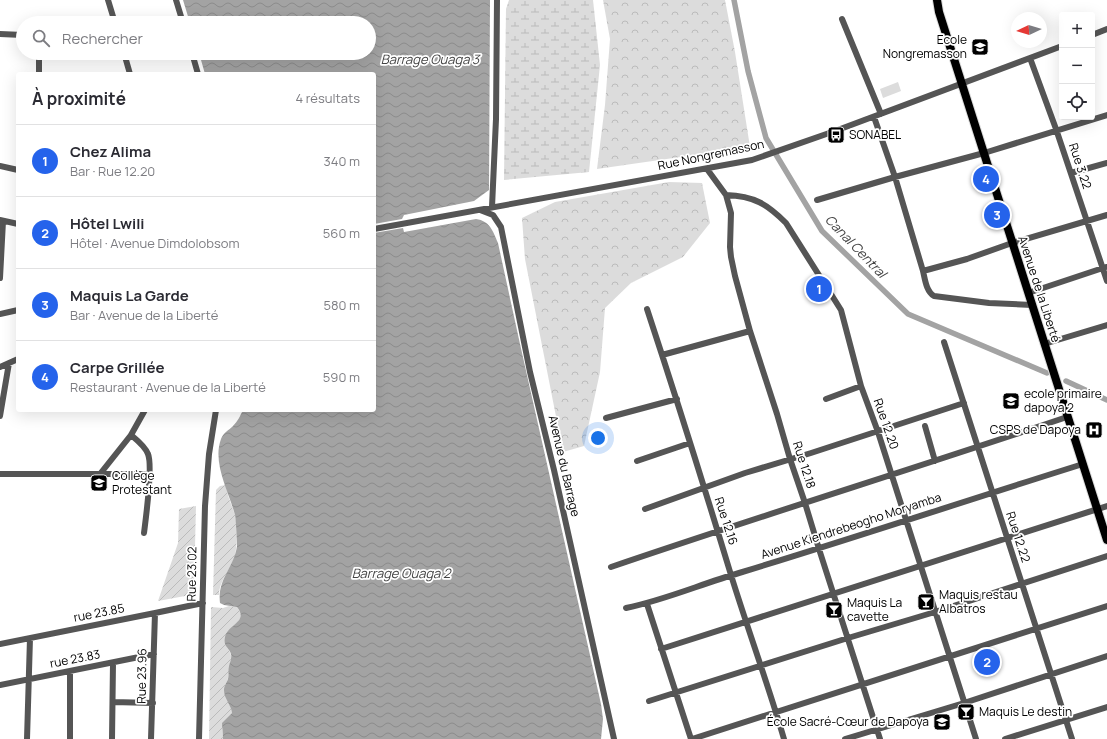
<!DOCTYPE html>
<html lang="fr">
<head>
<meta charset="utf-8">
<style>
	body { margin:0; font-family:Manrope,sans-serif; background:#f2f2f3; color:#2b2b33 }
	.controls { position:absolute; right:12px; top:12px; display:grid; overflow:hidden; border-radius:4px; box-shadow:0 4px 16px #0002 }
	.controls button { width:36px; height:36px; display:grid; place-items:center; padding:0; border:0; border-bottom:1px solid #e1e1e2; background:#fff; color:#2b2b33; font:20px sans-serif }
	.compass { position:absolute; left:1011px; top:12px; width:36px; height:36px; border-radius:50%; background:#fff; box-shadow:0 4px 16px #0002; rotate:266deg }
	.you { position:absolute; left:598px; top:438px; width:14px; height:14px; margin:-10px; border:3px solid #fff; border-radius:50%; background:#1a73e8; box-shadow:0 0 0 6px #1a73e833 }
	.badge { display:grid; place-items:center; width:26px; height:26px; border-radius:50%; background:#2563eb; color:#fff; font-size:13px; font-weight:700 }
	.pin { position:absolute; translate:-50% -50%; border:2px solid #fff; box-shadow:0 1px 4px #0006 }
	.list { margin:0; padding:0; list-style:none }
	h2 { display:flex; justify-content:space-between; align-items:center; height:52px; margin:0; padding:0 16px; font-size:17px }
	h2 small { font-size:13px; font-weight:400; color:#7c7c81 }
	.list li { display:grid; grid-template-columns:26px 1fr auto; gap:12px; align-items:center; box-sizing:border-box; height:72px; padding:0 16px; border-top:1px solid #e1e1e2 }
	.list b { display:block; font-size:15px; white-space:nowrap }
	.list p { margin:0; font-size:13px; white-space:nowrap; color:#7c7c81 }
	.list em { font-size:13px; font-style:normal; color:#7c7c81 }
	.icon { flex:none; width:22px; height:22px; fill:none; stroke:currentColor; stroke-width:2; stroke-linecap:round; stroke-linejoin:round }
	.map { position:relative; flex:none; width:1107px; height:739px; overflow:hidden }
	.search { position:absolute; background:#fff; box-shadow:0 4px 16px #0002; left:16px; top:16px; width:360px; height:44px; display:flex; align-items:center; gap:10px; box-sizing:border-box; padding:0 14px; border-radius:22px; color:#7c7c81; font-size:15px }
	.panel { position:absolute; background:#fff; box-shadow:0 4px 16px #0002; left:16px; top:72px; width:360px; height:340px; border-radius:4px }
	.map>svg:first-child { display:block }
	.forest { fill:url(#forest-crowns) }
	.wetland { fill:url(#wetland-marsh) }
	.garden { fill:url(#garden-furrows) }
	.pitch { fill:#dcdcdc }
	.water { fill:url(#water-waves) }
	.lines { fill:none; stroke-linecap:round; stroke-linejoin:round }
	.canal { stroke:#a3a3a3; stroke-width:5.5 }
	.major-casing { stroke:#dbdbdb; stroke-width:10 }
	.minor { stroke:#555; stroke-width:6 }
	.major { stroke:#000; stroke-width:8 }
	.labels { text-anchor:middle; stroke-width:3.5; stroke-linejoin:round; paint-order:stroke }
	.poi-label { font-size:12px; fill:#000; stroke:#fff; text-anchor:start }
	.street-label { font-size:12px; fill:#000; stroke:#fff }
	.water-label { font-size:13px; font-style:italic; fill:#444; stroke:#fff }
</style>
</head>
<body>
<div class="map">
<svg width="1107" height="739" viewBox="0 0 1107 739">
	<defs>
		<pattern id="forest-crowns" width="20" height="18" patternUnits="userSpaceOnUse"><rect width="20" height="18" fill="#dcdcdc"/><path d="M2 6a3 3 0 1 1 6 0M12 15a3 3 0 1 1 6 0" fill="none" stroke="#bbb"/></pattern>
		<pattern id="wetland-marsh" width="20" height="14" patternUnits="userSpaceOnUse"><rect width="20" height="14" fill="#dcdcdc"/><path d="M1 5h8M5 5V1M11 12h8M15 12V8" fill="none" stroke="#bbb"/></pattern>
		<pattern id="garden-furrows" width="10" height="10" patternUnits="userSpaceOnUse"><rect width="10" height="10" fill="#dcdcdc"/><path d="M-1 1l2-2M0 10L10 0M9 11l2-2" fill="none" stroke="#bbb"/></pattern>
		<pattern id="water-waves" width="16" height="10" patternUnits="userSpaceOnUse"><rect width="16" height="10" fill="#a3a3a3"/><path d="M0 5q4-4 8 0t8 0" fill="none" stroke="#8b8b8b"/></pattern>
	</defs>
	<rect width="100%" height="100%" fill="#fff"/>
	<!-- forest -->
	<path class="forest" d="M603,0H725L735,52L750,147L597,169L605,105L610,39Z
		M669,182L702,183L710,223L683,257L631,283L605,308L600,372L584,446L563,452L525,259L522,218L555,202Z"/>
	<!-- wetland -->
	<path class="wetland" d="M509,0H593L600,65L589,172L504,180L506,9Z"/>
	<!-- garden -->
	<path class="garden" d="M226,485C227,496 232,505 235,515C237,520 237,549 235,555C232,569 219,580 219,595H213L216,490L220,486Z
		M196,506L194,587L192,593L185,596L158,601L178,543L179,509Z
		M229,606L237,607C250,623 226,625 225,640C225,647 231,651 231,656C231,662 229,672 228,678C228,681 225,684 225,686C224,695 231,704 232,713L222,729L223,739H209L211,607L223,608Z"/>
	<!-- pitch -->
	<path class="pitch" d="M898,82L901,91L883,98L880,89Z"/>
	<!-- water -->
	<path class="water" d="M183,0H490L489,190L474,201L404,215L402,219L374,224V74H205L199,53H369V23H190Z
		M476,219C490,221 493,231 498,243L520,344L601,704L603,719L601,739H223L222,723L232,713C231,704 224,699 224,690C224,686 227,682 228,679C229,674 228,670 229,666C230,663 232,657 231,654C229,647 223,647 225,637C228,624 249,622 237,607L224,605L220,603C217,579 234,568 237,546C237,543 236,518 235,515C229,492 212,463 221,439C223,433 229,430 233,426C238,421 240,416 243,410H374V233L403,228L404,232Z"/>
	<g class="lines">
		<!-- canal -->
		<path class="canal" d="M734,0L748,71L766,138L822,231L908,314L1047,373
			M1066,381L1107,400"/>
		<!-- major casing -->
		<g class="major-casing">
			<path id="major" d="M937,0L939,12L1107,540"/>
		</g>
		<!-- minor -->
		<path class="minor" d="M108,0L115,23
			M176,0L183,23
			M842,19L881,114
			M0,34L23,35
			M1092,35L1107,29
			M124,53L130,74
			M192,53L198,74
			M1030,58L1056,129L1107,281
			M39,74V53
			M874,117L895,177L923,271L967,259L1012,243L1107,215
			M0,166L18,170
			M707,169L726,195C754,196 767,204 786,223L841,310L861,386L878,432L976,739
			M1071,173L1107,163
			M726,195L731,213L730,247L731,257L735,276L750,331L777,414L790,459L805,503L819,549L880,739
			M817,200L895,177L984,153L1107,115
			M492,207L496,119L497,0
			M480,210L493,215L501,227L530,372L554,470L614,739
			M0,220L18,224
			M374,229L752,160L835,131L1062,46
			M923,271C925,279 926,291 934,296L989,303L1032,305
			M0,278L3,221
			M1028,293L1106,267
			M647,309C676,397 704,486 731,575C748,630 768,684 784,739
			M0,314L18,310
			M944,342L1072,739
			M1044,344L1107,325
			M662,355L750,331
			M0,367L18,359
			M826,399L861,386
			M0,416L9,363
			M606,418L677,399
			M925,426L935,461
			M131,435C137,440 145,446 148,454C153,466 146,517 144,533
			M637,461L690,443
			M0,474H149
			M100,474L131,435L145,410
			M645,509L745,473L811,453L964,403
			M611,567C763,515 916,468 1067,417
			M647,604L691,739
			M626,608C665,600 701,584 739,573C854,538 968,500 1083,464
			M0,644L155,613L203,603
			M661,649L1107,506
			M0,685L154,654
			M649,701L848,638L935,612L1107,556
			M113,702L153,703
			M27,739L30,638
			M70,739V671
			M112,739L113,663
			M151,739L155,613
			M199,739L205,506L209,454L216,410
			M692,739L1107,606
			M845,739L964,703L1107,656
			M1005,739L1107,707"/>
		<!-- major -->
		<use href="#major" class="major"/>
	</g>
	<!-- icons -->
	<defs>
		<g id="school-square" transform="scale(0.9)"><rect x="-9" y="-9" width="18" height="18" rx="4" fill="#000" stroke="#fff"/><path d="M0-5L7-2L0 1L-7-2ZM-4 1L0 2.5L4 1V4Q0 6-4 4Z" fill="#fff"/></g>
		<g id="bus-square" transform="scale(0.9)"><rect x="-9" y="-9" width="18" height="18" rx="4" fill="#000" stroke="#fff"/><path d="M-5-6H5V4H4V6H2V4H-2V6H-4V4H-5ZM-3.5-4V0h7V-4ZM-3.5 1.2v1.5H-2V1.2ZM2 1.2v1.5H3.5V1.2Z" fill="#fff"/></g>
		<g id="hospital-square" transform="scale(0.9)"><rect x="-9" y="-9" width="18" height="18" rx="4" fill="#000" stroke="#fff"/><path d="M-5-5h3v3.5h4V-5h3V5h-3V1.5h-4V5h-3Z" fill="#fff"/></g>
		<g id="bar-square" transform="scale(0.9)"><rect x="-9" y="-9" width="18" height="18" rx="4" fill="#000" stroke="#fff"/><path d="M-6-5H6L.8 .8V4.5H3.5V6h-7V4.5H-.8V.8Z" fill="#fff"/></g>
	</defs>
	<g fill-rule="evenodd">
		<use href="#school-square" x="980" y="47"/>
		<use href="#bus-square" x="836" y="135"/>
		<use href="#school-square" x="1011" y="401"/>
		<use href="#hospital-square" x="1094" y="430"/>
		<use href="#school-square" x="99" y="483"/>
		<use href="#bar-square" x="926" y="602"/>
		<use href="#bar-square" x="834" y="610"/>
		<use href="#bar-square" x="966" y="712"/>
		<use href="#school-square" x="942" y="722"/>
	</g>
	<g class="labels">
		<!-- poi labels -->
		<g class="poi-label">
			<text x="967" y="44" text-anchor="end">Ecole<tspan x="967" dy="14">Nongremasson</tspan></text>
			<text x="849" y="139">SONABEL</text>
			<text x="1024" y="398">ecole primaire<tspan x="1024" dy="14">dapoya 2</tspan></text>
			<text x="1081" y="434" text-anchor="end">CSPS de Dapoya</text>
			<text x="112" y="480">Collège<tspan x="112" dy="14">Protestant</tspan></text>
			<text x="939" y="599">Maquis restau<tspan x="939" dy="14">Albatros</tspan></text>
			<text x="847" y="607">Maquis La<tspan x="847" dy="14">cavette</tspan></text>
			<text x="979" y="716">Maquis Le destin</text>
			<text x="929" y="726" text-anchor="end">École Sacré-Cœur de Dapoya</text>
		</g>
		<!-- street labels -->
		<g class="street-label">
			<text transform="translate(711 155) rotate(-12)" y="4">Rue Nongremasson</text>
			<text transform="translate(1080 166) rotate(72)" y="4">Rue 3.22</text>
			<text transform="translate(1039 289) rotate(72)" y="4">Avenue de la Liberté</text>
			<text transform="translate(886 424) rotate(71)" y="4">Rue 12.20</text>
			<text transform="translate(804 465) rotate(72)" y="4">Rue 12.18</text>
			<text transform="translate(564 466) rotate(77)" y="4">Avenue du Barrage</text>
			<text transform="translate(726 521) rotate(72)" y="4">Rue 12.16</text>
			<text transform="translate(851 526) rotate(-18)" y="4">Avenue Kiendrebeogho Moryamba</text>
			<text transform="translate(1018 537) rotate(72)" y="4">Rue 12.22</text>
			<text transform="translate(192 574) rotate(-89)" y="4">Rue 23.02</text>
			<text transform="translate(99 613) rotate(-11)" y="4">rue 23.85</text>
			<text transform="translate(75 659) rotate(-11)" y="4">rue 23.83</text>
			<text transform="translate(142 676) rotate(-89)" y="4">Rue 23.96</text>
		</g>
		<!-- water labels -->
		<g class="water-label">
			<text x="430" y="64">Barrage Ouaga 3</text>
			<text transform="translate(856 246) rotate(46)" y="5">Canal Central</text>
			<text x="401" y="578">Barrage Ouaga 2</text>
		</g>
	</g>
</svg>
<div class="controls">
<button>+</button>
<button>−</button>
<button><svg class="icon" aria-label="locate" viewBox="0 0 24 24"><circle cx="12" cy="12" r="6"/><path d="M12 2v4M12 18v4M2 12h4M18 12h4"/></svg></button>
</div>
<svg class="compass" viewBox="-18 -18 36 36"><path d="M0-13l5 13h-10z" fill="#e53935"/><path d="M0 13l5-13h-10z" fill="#7c7c81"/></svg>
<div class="you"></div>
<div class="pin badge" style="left:819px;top:289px">1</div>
<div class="pin badge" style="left:987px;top:662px">2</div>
<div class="pin badge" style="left:997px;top:215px">3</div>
<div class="pin badge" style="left:986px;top:179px">4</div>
<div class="search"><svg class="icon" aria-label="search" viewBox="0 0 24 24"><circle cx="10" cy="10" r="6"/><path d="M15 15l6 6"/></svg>Rechercher</div>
<section class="panel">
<h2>À proximité<small>4 résultats</small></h2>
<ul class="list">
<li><span class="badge">1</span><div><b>Chez Alima</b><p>Bar · Rue 12.20</p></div><em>340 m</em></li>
<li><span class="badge">2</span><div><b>Hôtel Lwili</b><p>Hôtel · Avenue Dimdolobsom</p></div><em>560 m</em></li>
<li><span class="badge">3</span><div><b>Maquis La Garde</b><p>Bar · Avenue de la Liberté</p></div><em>580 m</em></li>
<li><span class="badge">4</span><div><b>Carpe Grillée</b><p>Restaurant · Avenue de la Liberté</p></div><em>590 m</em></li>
</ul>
</section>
</div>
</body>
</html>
